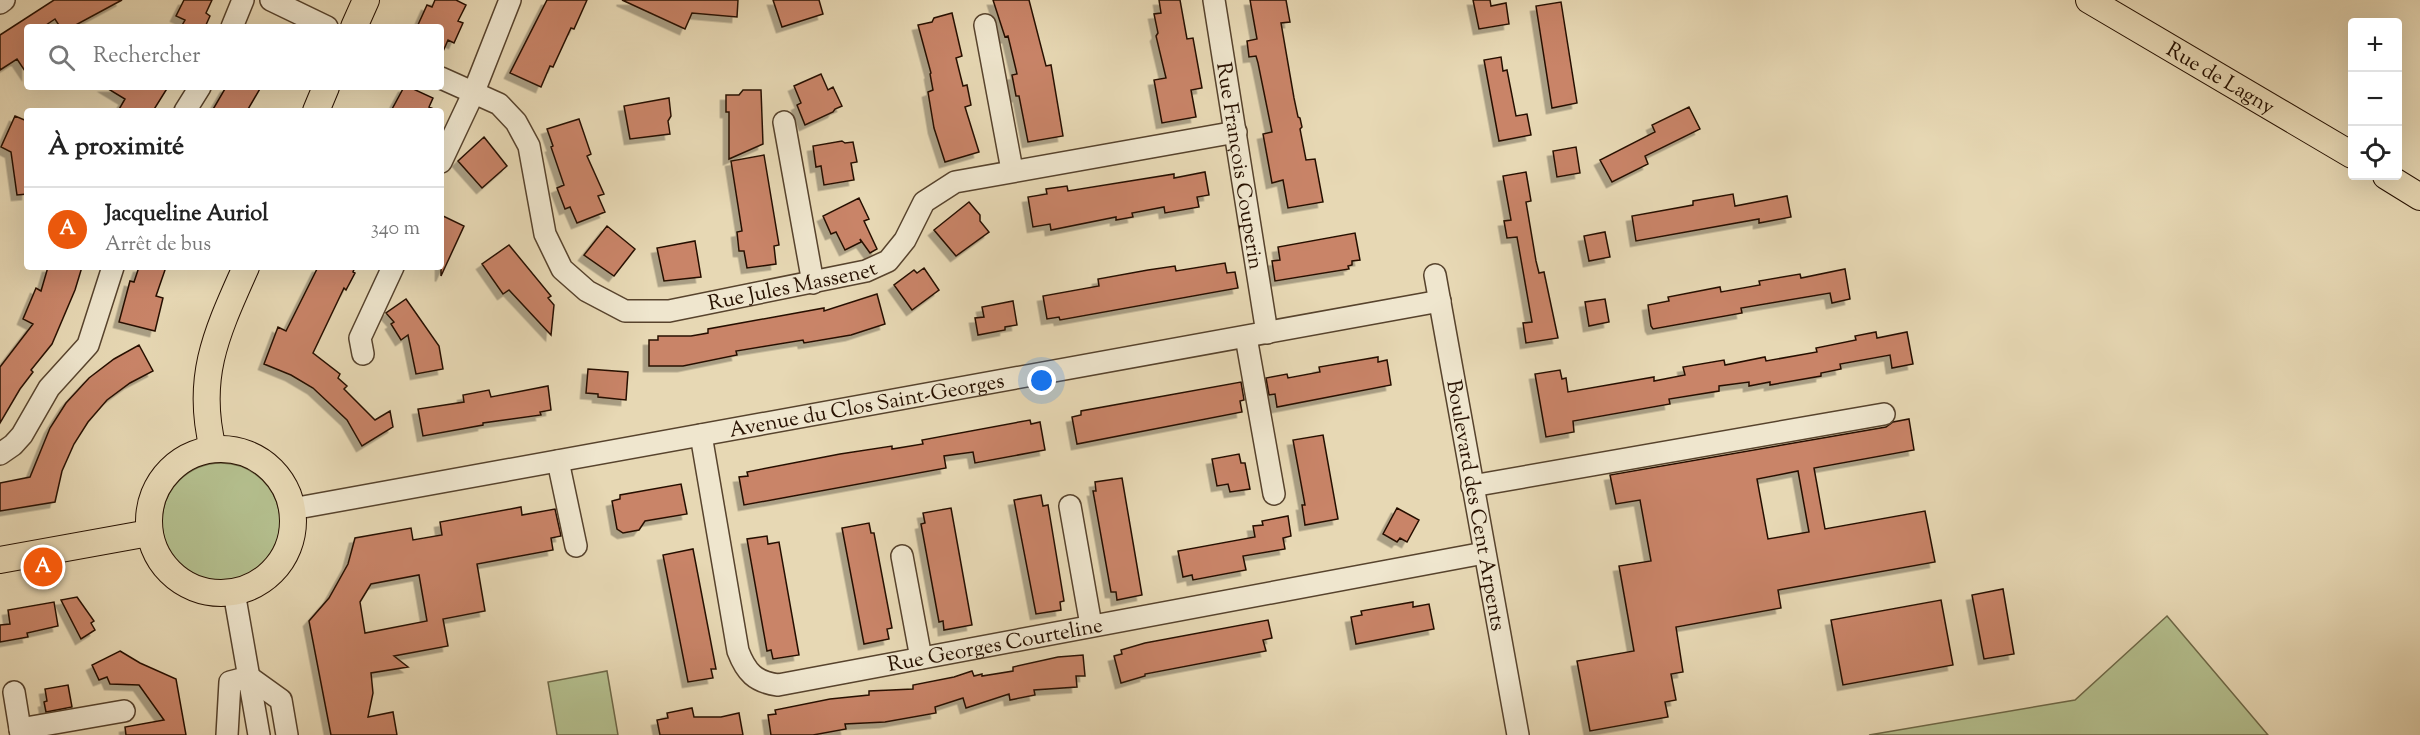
<!DOCTYPE html>
<html lang="fr">
<head>
<meta charset="utf-8">
<style>
	body { margin:0; font-family:"Sorts Mill Goudy",serif; background:#f6f6f6; color:#222 }
	.controls { position:absolute; right:18px; top:18px; display:grid; overflow:hidden; border-radius:6px; box-shadow:0 6px 24px #0002 }
	.controls button { width:54px; height:54px; display:grid; place-items:center; padding:0; border:0; border-bottom:2px solid #e0e0e0; background:#fff; color:#222; font:30px sans-serif }
	.you { position:absolute; left:1042px; top:381px; width:21px; height:21px; margin:-15px; border:4px solid #fff; border-radius:50%; background:#1a73e8; box-shadow:0 0 0 9px #1a73e833 }
	.badge { display:grid; place-items:center; width:39px; height:39px; border-radius:50%; background:#ea580c; color:#fff; font-size:20px; font-weight:700 }
	.pin { position:absolute; translate:-50% -50%; border:3px solid #fff; box-shadow:0 2px 6px #0006 }
	.list { margin:0; padding:0; list-style:none }
	h2 { display:flex; justify-content:space-between; align-items:center; height:78px; margin:0; padding:0 24px; font-size:26px }
	h2 small { font-size:20px; font-weight:400; color:#767676 }
	.list li { display:grid; grid-template-columns:39px 1fr auto; gap:18px; align-items:center; box-sizing:border-box; height:84px; padding:0 24px; border-top:2px solid #e0e0e0 }
	.list b { display:block; font-size:22px; white-space:nowrap }
	.list p { margin:0; font-size:20px; white-space:nowrap; color:#767676 }
	.list em { font-size:20px; font-style:normal; color:#767676 }
	.icon { flex:none; width:33px; height:33px; fill:none; stroke:currentColor; stroke-width:2; stroke-linecap:round; stroke-linejoin:round }
	.map { position:relative; flex:none; width:2420px; height:735px; overflow:hidden }
	.search { position:absolute; background:#fff; box-shadow:0 6px 24px #0002; left:24px; top:24px; width:420px; height:66px; display:flex; align-items:center; gap:15px; box-sizing:border-box; padding:0 21px; border-radius:6px; color:#767676; font-size:22px }
	.panel { position:absolute; background:#fff; box-shadow:0 6px 24px #0002; left:24px; top:108px; width:420px; height:162px; border-radius:6px }
	.map>svg:first-child { display:block }
	.green { fill:#b4bf8e; stroke:#6e6847; stroke-width:1.5 }
	.building { fill:#c98468; stroke:#271100; stroke-width:1.5; fill-rule:evenodd; filter:url(#shadow) }
	.lines { fill:none; stroke-linecap:round; stroke-linejoin:round }
	.minor-casing { stroke:#57432d; stroke-width:24 }
	.major-casing { stroke:#271100; stroke-width:28 }
	.minor { stroke:#efe6ce; stroke-width:21 }
	.major { stroke:#e7d8b4; stroke-width:26 }
	.labels { text-anchor:middle; stroke-width:4.5; stroke-linejoin:round; paint-order:stroke }
	.street-label { font-size:21px; fill:#271100; stroke:#efe6ce }
</style>
</head>
<body>
<div class="map">
<svg width="2420" height="735" viewBox="0 0 2420 735">
	<defs>
		<filter id="shadow"><feDropShadow dx="-5.5" dy="5.5" stdDeviation="0" flood-color="#0004"/></filter>
	</defs>
	<rect width="100%" height="100%" fill="#e7d8b4"/>
	<filter id="stains"><feTurbulence type="fractalNoise" baseFrequency=".00333" numOctaves="4"/><feColorMatrix values="0 0 0 0 .2 0 0 0 0 .09 0 0 0 0 .02 0 0 0 .5 -.17"/></filter>
	<radialGradient id="worn" r=".72"><stop offset=".6" stop-color="#630" stop-opacity="0"/><stop offset="1" stop-color="#630" stop-opacity=".3"/></radialGradient>
	<!-- green -->
	<path class="green" d="M162 522a59 59 0 1 1 118 0a59 59 0 1 1-118 0Z
		M2167,616L2268,735H1869L2075,700Z
		M607,671L618,735H557L548,682Z"/>
	<!-- building -->
	<path class="building" d="M54,0H122L72,27H60L55,19L43,27H27V74L17,59L0,70V35Z
		M184,0H212L206,13L210,16L205,27H181L185,20L176,16Z
		M435,0H456L466,5L458,21L463,23L454,43L448,40L441,56V27H417L427,5L432,7Z
		M547,0H587L574,29L571,28L553,67L550,66L541,87L510,73Z
		M622,0H738L737,17L692,13L685,29Z
		M773,0H819L823,14L782,27Z
		M993,0H1029L1046,66L1051,65L1063,136L1028,142L1019,96H1016L1012,75L1017,74L1008,36L1005,37Z
		M1159,0H1180L1187,39L1193,38L1202,88L1191,90L1196,117L1162,123L1154,80L1166,78L1156,36L1158,33L1154,14L1161,13Z
		M1250,0H1286L1290,22L1281,23L1294,98L1298,117L1300,118L1302,127L1300,129L1306,160L1315,159L1323,202L1288,208L1283,180L1272,183L1263,134L1272,132L1258,63L1256,56L1249,57L1247,41L1257,39Z
		M1473,0H1490L1491,6L1506,3L1509,24L1479,29Z
		M1561,2L1577,103L1552,108L1536,6Z
		M952,13L962,56L956,58L963,86L967,85L971,105L965,107L979,152L945,162L934,128L928,92L933,90L930,74L931,73L918,25L932,22L934,18Z
		M1501,57L1503,71L1507,70L1516,116L1527,114L1531,135L1499,141L1484,60Z
		M821,74L828,90L833,87L842,106L835,109L833,112L805,125L797,105L801,103L794,86Z
		M105,87H168L153,111H118L125,99Z
		M226,87H261L247,111H212Z
		M404,87H409L433,98L429,107L438,111H391Z
		M743,90H761L763,144L729,159V112H726V95H739Z
		M669,98L671,116L668,121L670,134L630,139L624,106Z
		M1689,107L1700,129L1645,156L1648,164L1612,182L1600,160L1655,132L1652,125Z
		M15,116L27,121V194L17,195L11,152L1,147Z
		M579,119L591,154L587,156L604,194L598,196L605,212L577,223L570,207L565,209L557,188L564,185L551,147L553,146L547,129Z
		M484,137L507,166L482,188L458,161Z
		M842,141L845,143L853,142L857,162L851,163L854,180L824,185L821,166L816,167L813,146Z
		M1576,147L1580,173L1557,177L1553,151Z
		M764,155L779,245L774,246L776,264L747,268L744,251H739L737,232L742,231L731,161Z
		M1205,172L1209,195L1197,197L1199,207L1165,213L1164,207L1132,213L1133,217L1116,220V217L1051,230L1050,224L1033,227L1028,197L1047,194L1046,189L1067,186L1068,191L1174,174V178Z
		M1526,172L1531,201L1526,202L1536,261L1539,273L1544,272L1558,338L1526,343L1523,323L1532,322L1517,237L1507,238L1504,221L1511,220L1503,176Z
		M1733,194L1735,206L1787,196L1791,217L1759,223V219L1636,241L1632,216L1693,205V201Z
		M859,198L869,219L864,221L877,249L870,253L860,239L861,242L845,250L836,232L831,234L823,216Z
		M969,202L980,215V221L989,232L956,256L934,230Z
		M441,215L464,226L441,276Z
		M607,226L635,249L614,276L584,255Z
		M1605,232L1610,257L1589,261L1584,236Z
		M1355,233L1360,260L1352,261V265L1348,266L1349,269L1275,281L1272,261L1280,260L1278,247Z
		M695,241L701,277L664,281L657,248Z
		M509,245L551,296L548,298L554,305L551,335L509,290L503,294L482,264Z
		M1225,263L1227,273L1235,272L1238,288L1060,320L1059,317L1047,319L1043,296L1099,286L1098,279L1148,270L1175,266L1176,271Z
		M48,267H82L75,290L52,344L31,370L33,372L20,389L0,423V367L33,324L23,319L36,288L41,291Z
		M139,267H166L156,296L163,298L155,331L119,322L130,281L134,282Z
		M318,267H355L353,272L355,273L346,290L344,288L313,353L340,374L338,378L347,386L344,389L375,420L390,411L393,427L362,446L347,420L313,388L291,375L264,364L278,327L286,331Z
		M924,268L939,290L912,310L894,285L914,270L917,273Z
		M1845,269L1850,299L1832,303L1830,293L1741,308L1742,313L1653,329L1651,326L1648,305L1669,301L1668,297L1720,287L1721,292L1760,285L1759,281L1800,274L1801,278Z
		M877,294L885,324L851,335L804,343L803,340L736,351L737,355L683,366H649V340H658V336H691L708,333V329L824,308V311Z
		M406,299L439,346L443,369L416,374L408,335L401,340L391,324L394,322L386,313Z
		M1605,299L1609,322L1589,326L1585,302Z
		M1013,301L1017,325L1005,327V330L978,335L975,318L984,317L982,307Z
		M1876,332L1877,338L1907,332L1913,364L1892,368L1890,355L1840,364L1841,369L1821,373V376L1770,385V382L1749,386V382L1719,386V391L1669,399L1670,404L1573,421L1574,432L1546,437L1535,374L1560,370L1562,379L1566,378L1568,392L1654,377V381L1685,375L1683,367L1724,360L1725,365L1765,357L1766,361L1817,352L1816,348L1856,340L1855,336Z
		M139,345L153,371L130,383L107,400L88,422L74,444L62,471L55,502L0,511V483L30,477L50,428L66,403L89,378L114,359Z
		M1378,357V362L1387,360L1391,385L1277,407L1275,394L1269,395L1266,378L1287,374L1288,378L1320,372L1319,367Z
		M588,369L628,372L626,400L598,397V394L586,393Z
		M1241,382L1244,400L1240,401L1242,412L1077,444L1072,417L1081,415V411Z
		M548,386L551,410L540,412L541,415L483,423V425L423,436L418,409L464,402L463,395L489,390L491,397Z
		M1909,419L1914,450L1814,468L1825,529L1925,511L1935,562L1778,590L1781,608L1676,627L1683,672L1671,674L1676,700L1665,702L1668,717L1590,731L1577,661L1634,651L1619,566L1651,561L1640,500L1616,504L1610,475L1886,427L1893,422ZM1798,471L1809,532L1768,539L1757,479Z
		M1030,420L1031,424L1040,422L1045,450L975,463L973,452L944,456L946,468L744,505L739,477L748,476L747,472L840,454L892,446V449L923,444L922,440Z
		M1323,435L1338,519L1305,525L1302,505H1305L1293,440Z
		M1239,454L1241,463H1245L1250,489L1230,492L1228,484L1217,486L1212,459Z
		M1122,478L1142,595L1117,600L1116,592H1111L1093,491H1096L1095,482Z
		M681,484L687,514L645,521L639,530L623,533L617,529L612,501L620,499V495Z
		M1041,495L1043,506L1048,505L1064,601L1060,602L1061,610L1036,614L1014,500Z
		M521,507L522,515L555,509L561,536L551,538L553,550L477,564L485,611L443,619L448,646L394,656L408,667L371,673L373,693L368,717L393,712L397,735H331L309,621L329,598L348,564L355,538L411,528L413,540L442,535L440,522ZM419,575L427,621L365,633L360,602L371,584Z
		M951,508L972,625L944,630L943,621L939,622L921,524L925,523L923,513Z
		M1397,508L1419,520L1407,542L1400,538L1397,542L1383,534Z
		M1288,516L1291,536L1283,538L1285,549L1243,556L1246,570L1193,580L1192,575L1183,577L1178,551L1255,537L1253,526L1263,525L1262,521Z
		M869,523L871,533H874L892,628L887,629L889,639L864,644L842,528Z
		M767,536L768,544L779,542L799,655L773,659L771,650L767,651L747,539Z
		M693,549L716,669H711L713,678L688,682L663,555Z
		M2003,589L2014,654L1984,659L1972,595Z
		M77,597L94,621L91,623L95,630L81,639L61,600Z
		M1941,600L1953,665L1843,685L1831,620Z
		M54,602L58,626L27,633L28,637L0,642V625L10,624L8,610Z
		M1413,602V607L1429,604L1434,629L1356,644L1351,617L1362,615L1361,611Z
		M1268,620L1272,638L1263,640L1266,651L1145,674V676L1121,683L1114,656L1122,654L1121,650L1145,643Z
		M120,651L140,663L176,679L186,735H126L125,727L164,720L139,685L110,684L107,677L99,680L92,665Z
		M1083,655L1085,676H1076L1077,687L1034,690L1035,695L1010,700L1009,694L966,708L963,698L935,707L936,713L885,722L845,724L846,729L813,735H771L768,715L776,714L775,710L830,699L869,695V691L913,689V685L954,677L972,671L974,676L982,674V676L1013,671V667L1058,657Z
		M68,685L72,707L46,712L44,702L47,701L45,689Z
		M692,708L694,717H721L739,713L743,735H660L657,720L668,718L667,713Z"/>
	<g class="lines">
		<!-- minor casing -->
		<g class="minor-casing">
			<g id="minor">
				<path d="M271,0L327,27"/>
				<path id="s1" d="M1214,0L1267,333"/>
				<path d="M0,3L4,0"/>
				<path d="M985,25L1012,170"/>
				<path d="M232,27L243,0"/>
				<path id="s2" d="M441,78L499,104L516,122L529,146L545,234L562,269L587,291L625,311H669L866,271L888,261L905,240L924,202L955,182L1236,132"/>
				<path d="M185,111L200,87"/>
				<path d="M784,122L813,283"/>
				<path d="M441,162L473,94L510,0"/>
				<path id="s3" d="M1435,275L1518,735"/>
				<path d="M1246,337L1274,494"/>
				<path d="M363,354L360,338L393,267"/>
				<path id="s4" d="M701,435L738,651C746,672 755,682 778,685L1484,553"/>
				<path d="M0,454L13,445L22,435L49,388L88,345L113,267"/>
				<path d="M558,461L576,546"/>
				<path d="M1472,486L1884,414"/>
				<path d="M1070,506L1091,625"/>
				<path id="s5" d="M292,509L1440,301"/>
				<path d="M902,556L921,658"/>
				<path d="M234,592L259,735"/>
				<path d="M14,692L21,735"/>
				<path d="M20,729L124,711"/>
				<path d="M227,735L230,682L249,677L281,700L287,735"/>
			</g>
		</g>
		<!-- major casing -->
		<g class="major-casing">
			<g id="major">
				<path id="s6" d="M2089,0L2352,155"/>
				<path d="M354,27L366,0"/>
				<path d="M316,111L326,87"/>
				<path d="M2386,176L2420,197"/>
				<path d="M213,449C195,377 217,332 246,267"/>
				<circle cx="221" cy="521" r="72"/>
				<path d="M0,560L149,533"/>
			</g>
		</g>
		<!-- minor -->
		<use href="#minor" class="minor"/>
		<!-- major -->
		<use href="#major" class="major"/>
	</g>
	<g class="labels">
		<!-- street labels -->
		<g class="street-label">
			<text dy="7" stroke="none"><textPath href="#s6" startOffset="153">Rue de Lagny</textPath></text>
			<text dy="7" stroke="none"><textPath href="#s1" startOffset="168">Rue François Couperin</textPath></text>
			<text dy="7" stroke="none"><textPath href="#s2" startOffset="490">Rue Jules Massenet</textPath></text>
			<text dy="7" stroke="none"><textPath href="#s5" startOffset="584">Avenue du Clos Saint-Georges</textPath></text>
			<text dy="7" stroke="none"><textPath href="#s3" startOffset="234">Boulevard des Cent Arpents</textPath></text>
			<text dy="7" stroke="none"><textPath href="#s4" startOffset="496">Rue Georges Courteline</textPath></text>
		</g>
	</g>
	<rect width="100%" height="100%" filter="url(#stains)"/>
	<rect width="100%" height="100%" fill="url(#worn)"/>
</svg>
<div class="controls">
<button>+</button>
<button>−</button>
<button><svg class="icon" aria-label="locate" viewBox="0 0 24 24"><circle cx="12" cy="12" r="6"/><path d="M12 2v4M12 18v4M2 12h4M18 12h4"/></svg></button>
</div>
<div class="you"></div>
<div class="pin badge" style="left:43px;top:567px">A</div>
<div class="search"><svg class="icon" aria-label="search" viewBox="0 0 24 24"><circle cx="10" cy="10" r="6"/><path d="M15 15l6 6"/></svg>Rechercher</div>
<section class="panel">
<h2>À proximité<small></small></h2>
<ul class="list">
<li><span class="badge">A</span><div><b>Jacqueline Auriol</b><p>Arrêt de bus</p></div><em>340 m</em></li>
</ul>
</section>
</div>
</body>
</html>
